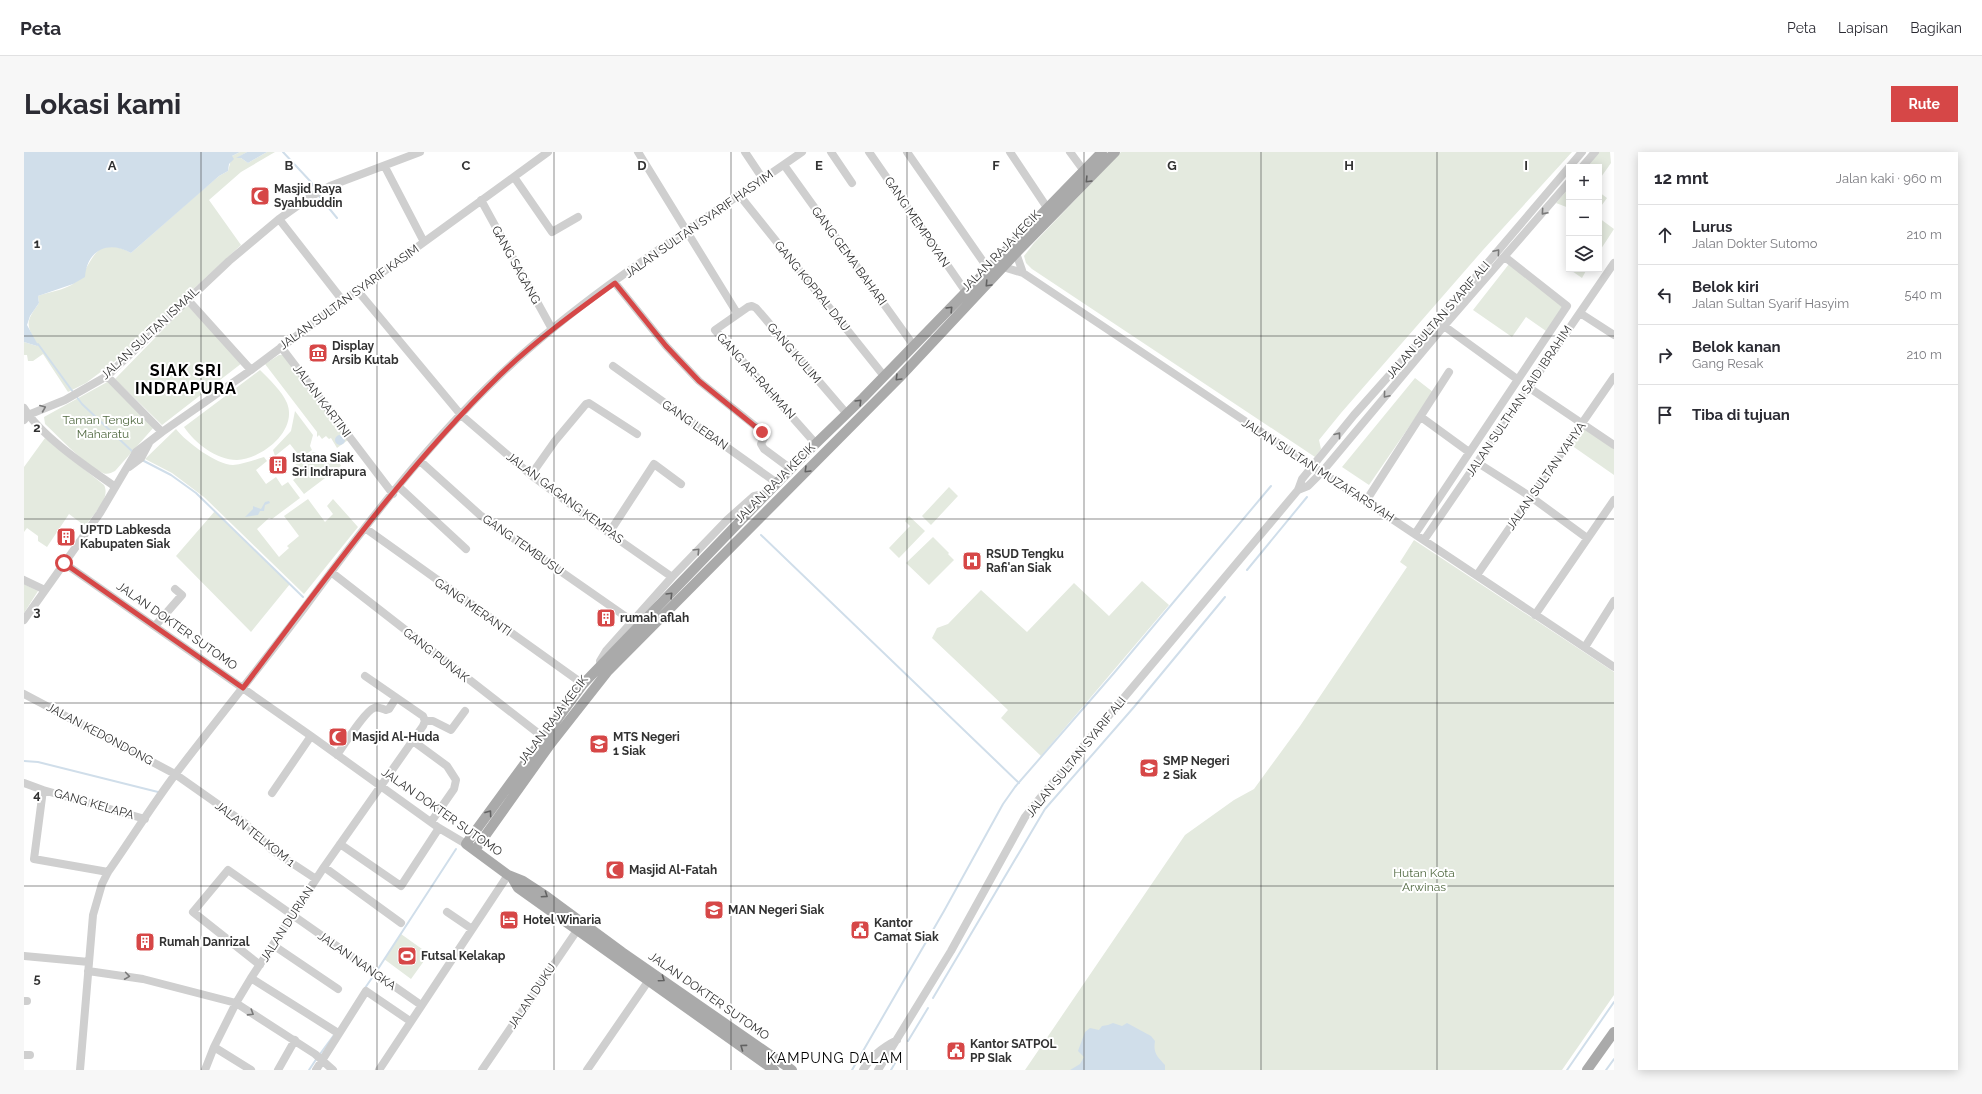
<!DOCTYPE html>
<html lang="id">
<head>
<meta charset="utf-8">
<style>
	body { margin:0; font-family:Raleway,sans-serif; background:#f7f7f7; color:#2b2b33 }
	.controls { position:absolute; right:12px; top:12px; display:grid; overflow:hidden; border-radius:0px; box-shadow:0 2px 10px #0003 }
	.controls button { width:36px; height:36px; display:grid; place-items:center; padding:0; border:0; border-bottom:1px solid #e1e1e2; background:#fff; color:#2b2b33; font:20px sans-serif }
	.stop { position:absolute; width:12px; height:12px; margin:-9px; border:3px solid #d64747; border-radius:50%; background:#fff }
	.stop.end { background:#d64747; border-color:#fff; box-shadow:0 1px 4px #0008 }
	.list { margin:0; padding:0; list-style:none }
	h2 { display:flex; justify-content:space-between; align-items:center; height:52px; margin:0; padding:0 16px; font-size:17px }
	h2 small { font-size:13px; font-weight:400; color:#7c7c81 }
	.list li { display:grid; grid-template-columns:26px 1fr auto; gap:12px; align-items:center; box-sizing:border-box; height:60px; padding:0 16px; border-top:1px solid #e1e1e2 }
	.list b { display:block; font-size:15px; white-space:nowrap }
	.list p { margin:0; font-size:13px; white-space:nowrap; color:#7c7c81 }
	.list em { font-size:13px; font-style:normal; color:#7c7c81 }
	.icon { flex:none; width:22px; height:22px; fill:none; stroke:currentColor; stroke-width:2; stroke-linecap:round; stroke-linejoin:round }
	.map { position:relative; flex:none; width:1590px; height:918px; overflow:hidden; border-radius:0px }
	header { display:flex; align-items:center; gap:24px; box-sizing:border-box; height:56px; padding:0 20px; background:#fff; border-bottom:1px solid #e1e1e2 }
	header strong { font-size:19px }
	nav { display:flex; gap:22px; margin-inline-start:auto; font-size:14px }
	.intro { display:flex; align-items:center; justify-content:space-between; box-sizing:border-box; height:96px; padding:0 24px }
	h1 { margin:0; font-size:28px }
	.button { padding:10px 18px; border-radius:0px; background:#d64747; color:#fff; font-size:14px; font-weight:700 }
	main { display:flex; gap:24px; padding:0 24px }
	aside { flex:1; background:#fff; border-radius:0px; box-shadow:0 2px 10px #0003 }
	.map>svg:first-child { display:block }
	.green { fill:#e4eadf }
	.water { fill:#d0deea }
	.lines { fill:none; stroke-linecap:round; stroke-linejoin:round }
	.stream { stroke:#d0deea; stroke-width:2 }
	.minor { stroke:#cfcfcf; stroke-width:8 }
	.major { stroke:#aaa; stroke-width:10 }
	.oneway { stroke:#626262 }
	.oneway2 { stroke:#797979 }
	.route { stroke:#d64747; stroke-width:5 }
	.grid { fill:none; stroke:#323232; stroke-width:1; stroke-opacity:0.55 }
	.labels { text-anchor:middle; stroke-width:4; stroke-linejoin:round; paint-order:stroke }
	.poi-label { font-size:12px; font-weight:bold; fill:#323232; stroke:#fff; text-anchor:start }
	.street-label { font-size:12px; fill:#323232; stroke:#fff }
	.park-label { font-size:12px; fill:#526a42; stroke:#fff }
	.quarter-label { font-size:14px; letter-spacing:1px; fill:#000; stroke:#fff }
	.district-label { font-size:16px; font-weight:bold; letter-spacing:1px; fill:#000; stroke:#fff }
	.grid-label { font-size:13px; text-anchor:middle; font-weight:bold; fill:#323232; stroke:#fff; stroke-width:4; stroke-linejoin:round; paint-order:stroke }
</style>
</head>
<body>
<header>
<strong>Peta</strong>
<nav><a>Peta</a><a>Lapisan</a><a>Bagikan</a></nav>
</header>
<div class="intro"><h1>Lokasi kami</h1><a class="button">Rute</a></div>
<main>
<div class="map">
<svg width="1590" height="918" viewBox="0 0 1590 918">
	<rect width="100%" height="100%" fill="#fff"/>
	<!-- green -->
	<path class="green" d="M216,0H223L213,6H217L224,11L243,0H251L217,20L185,48L217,93L90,210L62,231L44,240L19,202L9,209H4L3,203H0V190L13,194C3,172 0,172 15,151L14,144C25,140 40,138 49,132C70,117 67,78 107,101L176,40L195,24L204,19L208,4Z
		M1097,0H1548L1459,98L1317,261L1295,288L1297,297L1291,305L1008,117L1002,111L1000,104L1010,91Z
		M1575,0H1586L1587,11L1575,28V15H1562Z
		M1545,36V56L1532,51Z
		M1575,40L1583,46L1575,57Z
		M1575,66L1590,77L1575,100Z
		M1485,112L1539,154L1522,179L1502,165L1488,185L1449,158Z
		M1545,117H1563L1558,126Z
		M163,153L218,211L138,273L91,227Z
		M255,203H259L324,288L313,296L307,286L305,287L302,284L298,287L295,283L293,285V280L241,212Z
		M236,218C245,227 258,239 263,251C274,279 238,307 213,308C192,308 171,291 160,275Z
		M1391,226L1409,240L1345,333L1318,315Z
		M85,229L130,275L91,319C87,321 83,323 79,321C61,313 36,286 21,272L20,265Z
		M271,259L289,283L286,294L288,298L277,306L266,292L251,304L249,298L267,279Z
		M1559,276L1590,297V323L1547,293Z
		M152,277C162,290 193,313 209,313C220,312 230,308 240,305L243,309L232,318L242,332L252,325L258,334L264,330L276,346L248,367L245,366L233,377L255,405L265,396L263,394L275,384L260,364L284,347L301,370L309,362L303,354L309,347L334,375L280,442L180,345L148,321L121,307Z
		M21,286L80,333C87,346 69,363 61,374L45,362L23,395L14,389V384L3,376L0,380V315Z
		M289,300L301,304L305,312L314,307L317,314L280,342L269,328L273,325L267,316Z
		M925,335L934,344L907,373L898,364Z
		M191,359L266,432L227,480L152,404Z
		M885,364L901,379L875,406L865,396L886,374L881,369Z
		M909,385L925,401L924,402L930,408L905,433L882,411Z
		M1390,388L1590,520V843L1538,918H1001L1161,683L1210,648L1230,637L1276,574L1383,415L1376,410Z
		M1118,429L1145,453L1017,604L977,566L984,558L908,486L913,476L924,472L957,438L1003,480L1050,431L1085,464Z
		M0,432L14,439L0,461Z
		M377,782L405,802L387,827L360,807Z"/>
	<!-- water -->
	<path class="water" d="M0,0H216L208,4L210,7L205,12L204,19L195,24L107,101C84,88 63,98 61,125L49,132L14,144L15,151L6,164L3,173L14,193L13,194L0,190Z
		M223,0H243L224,11L217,6H212Z
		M311 288a5 5 0 1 1 10 0a5 5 0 1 1-10 0Z
		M245,349L246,351L241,353L240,359H236L234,363L221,365L229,357V354L237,357L241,350Z
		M1089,871L1098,874L1103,871L1127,884L1131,889C1129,901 1133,904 1141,913V918H1046L1056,912L1060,905L1054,899L1061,880L1066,876L1075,878L1078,874L1084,873Z"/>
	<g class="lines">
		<!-- stream -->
		<path class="stream" d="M259,0L287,30L293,40
			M295,44L313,66
			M14,192L49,240
			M52,244L58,252L110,301
			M118,308L147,323L172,341L279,445
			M737,383L995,631
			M1223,418L1283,345
			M0,609L14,610L134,640
			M352,820L432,697
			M341,836L350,823
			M909,846L1021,657L1110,555L1201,445
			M884,889L904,856
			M296,902L310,883
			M285,918L293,906
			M828,918L920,759L979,652L991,635L1090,521L1247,334
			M867,918L878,899
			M1543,918L1590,850
			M1582,918L1590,907"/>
		<!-- minor -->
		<path class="minor" d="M614,0L713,161
			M721,0L739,27
			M807,0L828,31
			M845,0L942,140
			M883,0L965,118
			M986,0L1024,57
			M1046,0L1060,19
			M760,13L890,194
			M361,15L400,90
			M1558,15L1571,0
			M490,25L528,80L554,65
			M716,44L860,224
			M457,48L528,177
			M255,67L319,149
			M992,101L999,121
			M979,115L999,121L1590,515
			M591,131L642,194L675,229L740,281L741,284L737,292L740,297L767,317
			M333,138L437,263L507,323L585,381L648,425
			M163,147L227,218
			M1556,161L1590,183
			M1420,174L1493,227
			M257,195L369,342
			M589,214L753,331
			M83,224L138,280
			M1504,235L1590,293
			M0,256C17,284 63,315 90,334
			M1397,265L1445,300
			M0,268L4,263L41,248L83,224L205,109L255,67L286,45L306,34L396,0
			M792,292L691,178L724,155L728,154L732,156L823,262
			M396,309L456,363L608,469
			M1454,311L1507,345L1563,386
			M105,315L117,306L125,291
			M507,323L531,289L562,252L565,251L613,282
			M375,335L442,397
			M1274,338L1284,334L1298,320L1420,174L1545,30
			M1342,349L1425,220
			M341,376L559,532
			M585,381L630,312L657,332
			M1391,382L1543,154L1481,105
			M1400,388L1590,111
			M40,411L287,584L415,676L442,692
			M307,420L519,585
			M1453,423L1590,225
			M0,428L21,438
			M1511,463L1590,348
			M0,468L76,361L112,300L138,280L227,218L319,149L524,0
			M131,474L158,443L151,437
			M1561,495L1590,449
			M577,514L576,509L582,499L648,425L703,368L730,344L745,340
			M0,542L151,622L222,672L248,698L292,727
			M401,569H409L427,578L441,559
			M389,589L423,614L432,628L430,637L407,670
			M313,603C320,593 341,559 350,556C354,554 358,557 362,558L365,557L372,546
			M0,631L19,638
			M248,641L287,584
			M316,692L377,734L415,676
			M300,715L377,771
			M84,720L10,707L19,638L121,667
			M423,760L448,777
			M249,793L314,837
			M0,804L65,810
			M236,813L169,760L204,718L397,853
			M64,819L119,827L212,851L291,902L309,918
			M227,826L314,881
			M0,849H3
			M190,895L227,918
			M0,903H6
			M56,918L69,763L78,732L84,720C107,687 129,652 153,620C195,565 239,511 281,455C341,374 403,292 476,223C566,137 677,71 778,0
			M181,918L190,895L212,851L227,826L300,715L399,574L401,569L399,564L341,524
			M254,918L271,888
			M292,918L342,839L386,869
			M355,918L484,723
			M458,918L556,774
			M563,918L625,828
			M839,918C847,904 859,895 873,888
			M854,918L927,799L1001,665L1020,641L1274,338L1278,327L1330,263L1427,154L1558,0"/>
		<!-- major -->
		<path class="major" d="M451,698L525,594L584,519L875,226L992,101L1091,0
			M487,724L494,736L750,918
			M768,918L598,800L522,744L499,729L484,723L442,692L559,532L780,303L839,246L1078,0
			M1563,918L1590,880"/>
	</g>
	<!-- one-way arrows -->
	<defs><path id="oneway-chevron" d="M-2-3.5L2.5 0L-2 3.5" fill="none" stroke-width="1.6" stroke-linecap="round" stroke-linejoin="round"/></defs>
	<g class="oneway">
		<use href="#oneway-chevron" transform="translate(1064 28) rotate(134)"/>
		<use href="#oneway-chevron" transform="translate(964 132) rotate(133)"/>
		<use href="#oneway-chevron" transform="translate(926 157) rotate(-46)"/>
		<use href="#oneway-chevron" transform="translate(874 226) rotate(135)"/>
		<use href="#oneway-chevron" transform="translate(835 250) rotate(-45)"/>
		<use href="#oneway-chevron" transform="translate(783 318) rotate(135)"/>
		<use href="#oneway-chevron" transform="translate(646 443) rotate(-45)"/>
		<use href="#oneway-chevron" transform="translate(465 661) rotate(-54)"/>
		<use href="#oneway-chevron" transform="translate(521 743) rotate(34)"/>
		<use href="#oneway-chevron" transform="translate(638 827) rotate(35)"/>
		<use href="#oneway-chevron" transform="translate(719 895) rotate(-144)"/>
	</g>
	<g class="oneway2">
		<use href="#oneway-chevron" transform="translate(1520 60) rotate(131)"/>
		<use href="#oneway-chevron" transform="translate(1473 100) rotate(-50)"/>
		<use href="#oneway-chevron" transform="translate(1362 243) rotate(130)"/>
		<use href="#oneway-chevron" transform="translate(19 256) rotate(-22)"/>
		<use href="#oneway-chevron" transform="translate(1314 283) rotate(-52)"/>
		<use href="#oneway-chevron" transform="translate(673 399) rotate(-46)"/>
		<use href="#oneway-chevron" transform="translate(103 824) rotate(8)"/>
		<use href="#oneway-chevron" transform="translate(227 861) rotate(32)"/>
	</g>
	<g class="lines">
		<!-- route -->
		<path class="route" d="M40,411L219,536C300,429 379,318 476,223C511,189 551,160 591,131L642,194L675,229L738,280"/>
	</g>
	<!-- grid -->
	<path class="grid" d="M177,0V918M353,0V918M530,0V918M707,0V918M883,0V918M1060,0V918M1237,0V918M1413,0V918M0,184H1590M0,367H1590M0,551H1590M0,734H1590"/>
	<!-- icons -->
	<defs>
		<g id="mosque-square" transform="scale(1)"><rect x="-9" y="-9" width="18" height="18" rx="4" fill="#d64747" stroke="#fff"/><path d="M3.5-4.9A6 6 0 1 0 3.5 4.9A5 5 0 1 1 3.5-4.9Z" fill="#fff"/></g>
		<g id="museum-square" transform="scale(1)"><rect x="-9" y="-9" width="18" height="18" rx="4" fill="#d64747" stroke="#fff"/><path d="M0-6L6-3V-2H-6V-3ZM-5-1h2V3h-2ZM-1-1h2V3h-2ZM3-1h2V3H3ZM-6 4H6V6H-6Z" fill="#fff"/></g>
		<g id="building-square" transform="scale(1)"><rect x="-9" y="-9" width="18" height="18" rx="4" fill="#d64747" stroke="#fff"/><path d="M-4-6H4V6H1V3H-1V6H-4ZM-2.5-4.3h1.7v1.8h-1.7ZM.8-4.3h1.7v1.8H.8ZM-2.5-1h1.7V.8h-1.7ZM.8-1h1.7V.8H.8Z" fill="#fff"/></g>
		<g id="hospital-square" transform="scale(1)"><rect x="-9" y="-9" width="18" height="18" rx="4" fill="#d64747" stroke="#fff"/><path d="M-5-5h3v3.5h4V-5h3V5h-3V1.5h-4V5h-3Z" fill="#fff"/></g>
		<g id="school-square" transform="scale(1)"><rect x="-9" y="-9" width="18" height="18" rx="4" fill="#d64747" stroke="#fff"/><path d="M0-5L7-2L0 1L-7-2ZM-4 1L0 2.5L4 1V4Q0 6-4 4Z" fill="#fff"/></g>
		<g id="hotel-square" transform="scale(1)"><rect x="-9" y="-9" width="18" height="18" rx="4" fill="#d64747" stroke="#fff"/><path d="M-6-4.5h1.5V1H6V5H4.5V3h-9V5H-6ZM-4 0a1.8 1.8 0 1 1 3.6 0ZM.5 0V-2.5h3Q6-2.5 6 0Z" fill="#fff"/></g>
		<g id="civic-square" transform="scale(1)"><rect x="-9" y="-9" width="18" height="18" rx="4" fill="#d64747" stroke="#fff"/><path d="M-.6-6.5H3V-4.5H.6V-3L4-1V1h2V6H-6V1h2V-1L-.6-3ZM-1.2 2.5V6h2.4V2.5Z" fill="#fff"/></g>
		<g id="stadium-square" transform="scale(1)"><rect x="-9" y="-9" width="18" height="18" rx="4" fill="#d64747" stroke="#fff"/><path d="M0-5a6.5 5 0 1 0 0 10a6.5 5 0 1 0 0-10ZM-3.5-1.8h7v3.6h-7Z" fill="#fff"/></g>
	</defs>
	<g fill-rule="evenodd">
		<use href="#mosque-square" x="236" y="44"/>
		<use href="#museum-square" x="294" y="201"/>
		<use href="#building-square" x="254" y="313"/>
		<use href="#building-square" x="42" y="385"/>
		<use href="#hospital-square" x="948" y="409"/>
		<use href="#building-square" x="582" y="466"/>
		<use href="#mosque-square" x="314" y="585"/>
		<use href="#school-square" x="575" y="592"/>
		<use href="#school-square" x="1125" y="616"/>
		<use href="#mosque-square" x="591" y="718"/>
		<use href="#school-square" x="690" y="758"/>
		<use href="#hotel-square" x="485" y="768"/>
		<use href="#civic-square" x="836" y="778"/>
		<use href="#building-square" x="121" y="790"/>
		<use href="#stadium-square" x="383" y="804"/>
		<use href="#civic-square" x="932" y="899"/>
	</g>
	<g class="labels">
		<!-- poi labels -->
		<g class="poi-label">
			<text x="250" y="41">Masjid Raya<tspan x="250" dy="14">Syahbuddin</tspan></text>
			<text x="308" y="198">Display<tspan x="308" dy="14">Arsib Kutab</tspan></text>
			<text x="268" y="310">Istana Siak<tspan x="268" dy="14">Sri Indrapura</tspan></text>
			<text x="56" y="382">UPTD Labkesda<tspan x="56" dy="14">Kabupaten Siak</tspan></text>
			<text x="962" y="406">RSUD Tengku<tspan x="962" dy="14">Rafi'an Siak</tspan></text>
			<text x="596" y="470">rumah aflah</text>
			<text x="328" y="589">Masjid Al-Huda</text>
			<text x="589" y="589">MTS Negeri<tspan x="589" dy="14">1 Siak</tspan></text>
			<text x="1139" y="613">SMP Negeri<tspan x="1139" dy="14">2 Siak</tspan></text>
			<text x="605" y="722">Masjid Al-Fatah</text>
			<text x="704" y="762">MAN Negeri Siak</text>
			<text x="499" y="772">Hotel Winaria</text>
			<text x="850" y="775">Kantor<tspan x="850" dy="14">Camat Siak</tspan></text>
			<text x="135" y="794">Rumah Danrizal</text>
			<text x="397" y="808">Futsal Kelakap</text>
			<text x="946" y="896">Kantor SATPOL<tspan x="946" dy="14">PP SIak</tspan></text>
		</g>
		<!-- street labels -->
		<g class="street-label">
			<text transform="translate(893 70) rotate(56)" y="4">GANG MEMPOYAN</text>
			<text transform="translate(675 72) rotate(-35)" y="4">JALAN SULTAN SYARIF HASYIM</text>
			<text transform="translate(977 99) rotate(-46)" y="4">JALAN RAJA KECIK</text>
			<text transform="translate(825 104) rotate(54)" y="4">GANG GEMA BAHARI</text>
			<text transform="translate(492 113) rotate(61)" y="4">GANG SAGANG</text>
			<text transform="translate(788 134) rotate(51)" y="4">GANG KOPRAL DAU</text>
			<text transform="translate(325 145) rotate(-36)" y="4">JALAN SULTAN SYARIF KASIM</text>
			<text transform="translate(1414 168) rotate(-49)" y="4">JALAN SULTAN SYARIF ALI</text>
			<text transform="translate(126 181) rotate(-43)" y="4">JALAN SULTAN ISMAIL</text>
			<text transform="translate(770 201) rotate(49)" y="4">GANG KULIM</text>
			<text transform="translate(732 224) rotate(48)" y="4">GANG AR-RAHMAN</text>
			<text transform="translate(298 249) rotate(53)" y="4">JALAN KARTINI</text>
			<text transform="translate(1495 249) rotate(-56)" y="4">JALAN SULTHAN SAID IBRAHIM</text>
			<text transform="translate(671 273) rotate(35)" y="4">GANG LEBAN</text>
			<text transform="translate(1294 318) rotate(33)" y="4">JALAN SULTAN MUZAFARSYAH</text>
			<text transform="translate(1522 324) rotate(-55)" y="4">JALAN SULTAN YAHYA</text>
			<text transform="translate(751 331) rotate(-45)" y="4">JALAN RAJA KECIK</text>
			<text transform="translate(541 346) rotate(37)" y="4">JALAN GAGANG KEMPAS</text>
			<text transform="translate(499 393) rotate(35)" y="4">GANG TEMBUSU</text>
			<text transform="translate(449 455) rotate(35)" y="4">GANG MERANTI</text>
			<text transform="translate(153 474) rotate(35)" y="4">JALAN DOKTER SUTOMO</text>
			<text transform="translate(412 503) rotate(38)" y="4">GANG PUNAK</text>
			<text transform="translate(529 568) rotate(-53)" y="4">JALAN RAJA KECIK</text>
			<text transform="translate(76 582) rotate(28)" y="4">JALAN KEDONDONG</text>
			<text transform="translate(1052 605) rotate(-51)" y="4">JALAN SULTAN SYARIF ALI</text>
			<text transform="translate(70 652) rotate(16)" y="4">GANG KELAPA</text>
			<text transform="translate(418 660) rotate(35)" y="4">JALAN DOKTER SUTOMO</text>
			<text transform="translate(231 682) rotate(38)" y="4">JALAN TELKOM 1</text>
			<text transform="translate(263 772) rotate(-57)" y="4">JALAN DURIAN</text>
			<text transform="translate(333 809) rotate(35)" y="4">JALAN NANGKA</text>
			<text transform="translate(508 844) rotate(-56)" y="4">JALAN DUKU</text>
			<text transform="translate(685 844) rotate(35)" y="4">JALAN DOKTER SUTOMO</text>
		</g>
		<!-- park labels -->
		<g class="park-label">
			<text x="79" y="272">Taman Tengku<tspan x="79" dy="14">Maharatu</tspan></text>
			<text x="1400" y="725">Hutan Kota<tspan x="1400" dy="14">Arwinas</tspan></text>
		</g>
		<!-- quarter labels -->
		<g class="quarter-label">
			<text x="811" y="911">KAMPUNG DALAM</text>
		</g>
		<!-- district labels -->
		<g class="district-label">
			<text x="162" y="224">SIAK SRI<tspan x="162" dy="18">INDRAPURA</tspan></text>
		</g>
	</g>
	<g class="grid-label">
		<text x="88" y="18">A</text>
		<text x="265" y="18">B</text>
		<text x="442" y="18">C</text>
		<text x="618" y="18">D</text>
		<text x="795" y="18">E</text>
		<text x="972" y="18">F</text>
		<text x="1148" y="18">G</text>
		<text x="1325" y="18">H</text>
		<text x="1502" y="18">I</text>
		<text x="13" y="96">1</text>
		<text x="13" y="280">2</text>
		<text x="13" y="464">3</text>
		<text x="13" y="647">4</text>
		<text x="13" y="831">5</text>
	</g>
</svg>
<div class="controls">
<button>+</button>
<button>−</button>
<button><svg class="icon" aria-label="layers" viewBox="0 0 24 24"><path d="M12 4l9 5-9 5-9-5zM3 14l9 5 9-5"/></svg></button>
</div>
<div class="stop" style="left:40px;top:411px"></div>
<div class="stop end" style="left:738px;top:280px"></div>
</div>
<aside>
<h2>12 mnt<small>Jalan kaki · 960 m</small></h2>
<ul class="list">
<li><svg class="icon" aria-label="ahead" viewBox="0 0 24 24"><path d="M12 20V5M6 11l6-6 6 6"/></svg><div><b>Lurus</b><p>Jalan Dokter Sutomo</p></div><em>210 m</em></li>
<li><svg class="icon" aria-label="left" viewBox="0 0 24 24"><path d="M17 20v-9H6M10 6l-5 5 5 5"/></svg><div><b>Belok kiri</b><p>Jalan Sultan Syarif Hasyim</p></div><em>540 m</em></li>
<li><svg class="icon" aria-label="right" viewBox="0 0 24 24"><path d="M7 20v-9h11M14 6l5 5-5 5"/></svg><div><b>Belok kanan</b><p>Gang Resak</p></div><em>210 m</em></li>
<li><svg class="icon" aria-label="arrive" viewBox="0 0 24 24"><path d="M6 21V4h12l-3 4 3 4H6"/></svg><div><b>Tiba di tujuan</b></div></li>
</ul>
</aside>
</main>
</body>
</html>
